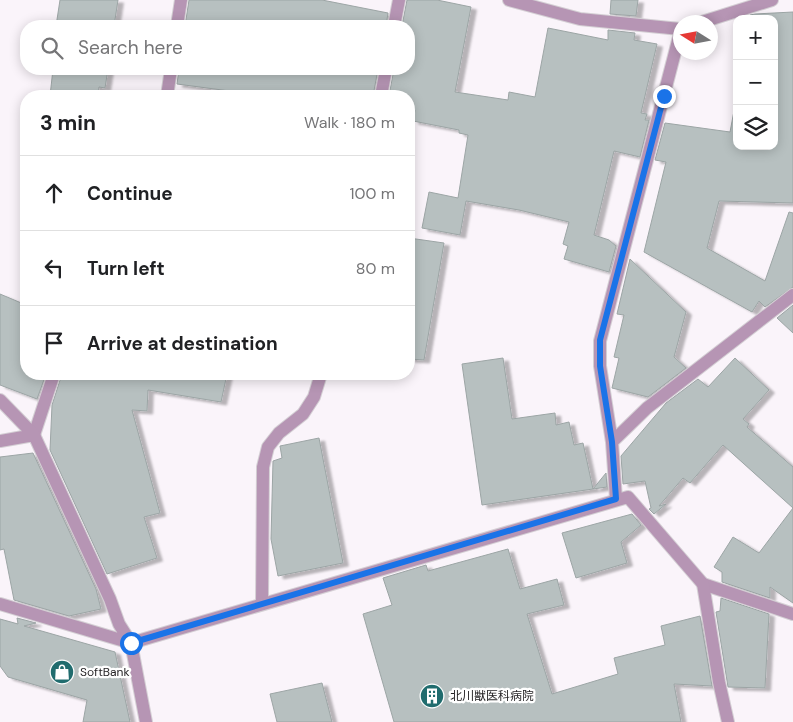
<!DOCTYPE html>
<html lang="en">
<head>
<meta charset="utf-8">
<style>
	body { margin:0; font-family:"DM Sans","Noto Sans JP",sans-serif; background:#f2f2f2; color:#202124 }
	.controls { position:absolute; right:15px; top:15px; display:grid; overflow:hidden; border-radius:10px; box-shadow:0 2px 12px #0003 }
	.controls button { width:45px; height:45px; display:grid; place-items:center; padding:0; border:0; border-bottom:1px solid #e0e0e0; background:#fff; color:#202124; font:25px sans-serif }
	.compass { position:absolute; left:673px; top:15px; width:45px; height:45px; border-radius:50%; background:#fff; box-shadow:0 2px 12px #0003; rotate:281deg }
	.stop { position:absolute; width:15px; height:15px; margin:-11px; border:4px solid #1a73e8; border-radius:50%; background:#fff }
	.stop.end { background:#1a73e8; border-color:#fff; box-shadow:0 1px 5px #0008 }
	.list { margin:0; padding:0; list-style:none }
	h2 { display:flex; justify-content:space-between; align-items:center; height:65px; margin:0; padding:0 20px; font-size:21px }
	h2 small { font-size:16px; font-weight:400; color:#757577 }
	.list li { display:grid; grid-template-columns:32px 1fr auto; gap:15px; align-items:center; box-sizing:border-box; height:75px; padding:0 20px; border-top:1px solid #e0e0e0 }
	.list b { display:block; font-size:19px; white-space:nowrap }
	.list em { font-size:16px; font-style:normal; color:#757577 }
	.icon { flex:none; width:28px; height:28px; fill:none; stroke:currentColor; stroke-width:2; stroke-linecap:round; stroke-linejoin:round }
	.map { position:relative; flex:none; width:793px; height:722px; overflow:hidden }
	.search { position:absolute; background:#fff; box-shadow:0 2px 12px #0003; left:20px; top:20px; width:395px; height:55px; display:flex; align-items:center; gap:12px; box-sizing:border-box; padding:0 18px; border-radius:20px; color:#757577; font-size:19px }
	.panel { position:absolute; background:#fff; box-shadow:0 2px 12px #0003; left:20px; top:90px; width:395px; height:290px; border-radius:20px }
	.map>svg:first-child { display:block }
	.building { fill:#b7c0c0; stroke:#9ca5a5; filter:url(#shadow) }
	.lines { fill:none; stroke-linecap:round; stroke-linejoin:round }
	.service-casing { stroke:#d4cfd4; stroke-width:14 }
	.minor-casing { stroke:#d4cfd4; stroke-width:14 }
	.service { stroke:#b695b4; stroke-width:12 }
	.minor { stroke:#b695b4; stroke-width:12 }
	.route { stroke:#1a73e8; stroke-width:6 }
	.labels { text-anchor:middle; stroke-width:4.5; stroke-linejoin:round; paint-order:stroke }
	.poi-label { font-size:12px; fill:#262426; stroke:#fff; text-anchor:start }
</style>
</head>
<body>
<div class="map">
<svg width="793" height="722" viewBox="0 0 793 722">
	<defs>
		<filter id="shadow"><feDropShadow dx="5.5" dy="3" stdDeviation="1" flood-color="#0004"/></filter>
	</defs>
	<rect width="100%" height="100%" fill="#faf4fa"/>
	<!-- building -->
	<path class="building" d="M60,0H118L114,26H56Z
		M189,0H322L388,13L386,26H185Z
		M407,0H437L471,7L455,92L508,100L509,92L535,97L548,28L608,40V30L635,33L634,40L657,44L641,113L647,114L645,120H649L640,157L614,151L594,235L609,240L616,246L609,272L564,259L568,246L563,244L569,222L519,210L466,201L460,235L422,228L429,192L458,198L468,135L459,133V130L413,121L415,110L409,109V96H389L394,69H409V26H402Z
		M611,0H638L636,16L610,14Z
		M793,12V203L719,201L707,248L765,281L789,212L793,213V287L765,307L759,301L752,312L644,252L666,162L655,160L665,123L730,132L737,95V146H774V19H750V15L755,14Z
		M53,69H108L105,88L99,87L98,96H50Z
		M179,69H378L373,96H267L177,84Z
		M409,238L444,243L424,360L409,359Z
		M630,259L686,312L674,357L686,368L648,397L612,388L619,358L614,357L624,315L617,314Z
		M0,294L26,305V374H46L37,399L0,385Z
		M793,305V333L777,318Z
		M503,358L512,419L555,413L556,425L569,422L574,445L583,443L593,489L606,473L607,487L482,505L462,364Z
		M735,358L769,390L743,419L749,424L747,427L793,467V508L723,445L690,483L683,478L659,506L666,504L654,514L649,509L651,508L645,481L623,484L621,456L666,403L698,379L708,387Z
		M62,374H227L221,402L148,390L147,411L132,410L160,513L144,517L157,558L107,574L50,450L52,405Z
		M319,438L343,563L278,576L271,539L273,461L282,458L280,446Z
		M33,453L96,589L101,609L69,616L14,600L4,549L0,550V457Z
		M793,508V603L770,587V598L722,582V572L714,567L733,537L759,553Z
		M632,514L641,525L621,542L627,563L576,578L562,533Z
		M508,549L520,589L557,579L564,605L527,614L552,694L618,674L614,658L665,645L661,626L700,616L712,686L674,684L681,722H394L363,614L392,605L383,578L426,565L428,571Z
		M721,598L769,614L765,688L728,687L716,612L720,611Z
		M17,618L36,623L24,626L115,652L130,722H83L87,700L8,677L0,666V619L18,624Z
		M322,683L332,722H277L270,694Z"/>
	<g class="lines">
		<!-- service casing -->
		<g class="service-casing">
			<path id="service" d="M177,26L181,0
				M394,26L399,0
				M167,96L171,69
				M381,96L386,69
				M34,435L54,374
				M612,442L647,408L793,295
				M616,499L612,442L600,366V341L680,33
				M703,584L793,614
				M262,604L263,467L268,447L279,433L303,414L314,397L321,374"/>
		</g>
		<!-- minor casing -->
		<g class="minor-casing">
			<path id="minor" d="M509,0L580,19L680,29
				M702,22L772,0
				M0,400L34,435L110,599L119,624L131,643L146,722
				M0,441L34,435
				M0,604L131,643L628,497L703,584L719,682L728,722"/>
		</g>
		<!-- service -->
		<use href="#service" class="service"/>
		<!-- minor -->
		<use href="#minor" class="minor"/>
	</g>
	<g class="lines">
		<!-- route -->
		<path class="route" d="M131,643L616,499L612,442L600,366V340L664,96"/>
	</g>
	<!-- icons -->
	<defs>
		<g id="shop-disc" transform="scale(1.25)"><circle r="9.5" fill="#206c6e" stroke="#fff"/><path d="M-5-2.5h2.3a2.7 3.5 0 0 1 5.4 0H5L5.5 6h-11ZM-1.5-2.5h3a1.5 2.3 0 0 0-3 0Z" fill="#fff"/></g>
		<g id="building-disc" transform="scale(1.25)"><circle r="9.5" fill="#206c6e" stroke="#fff"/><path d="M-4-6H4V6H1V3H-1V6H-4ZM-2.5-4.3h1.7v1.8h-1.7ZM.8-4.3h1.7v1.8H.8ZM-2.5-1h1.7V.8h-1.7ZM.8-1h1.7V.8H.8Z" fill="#fff"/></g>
	</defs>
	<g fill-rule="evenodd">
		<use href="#shop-disc" x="62" y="672"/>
		<use href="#building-disc" x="432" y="696"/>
	</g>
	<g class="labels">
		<!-- poi labels -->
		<g class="poi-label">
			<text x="80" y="676">SoftBank</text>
			<text x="450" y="700">北川獣医科病院</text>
		</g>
	</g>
</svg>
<div class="controls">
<button>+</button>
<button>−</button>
<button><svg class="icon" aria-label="layers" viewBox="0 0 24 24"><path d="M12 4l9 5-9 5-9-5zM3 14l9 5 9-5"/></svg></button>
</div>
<svg class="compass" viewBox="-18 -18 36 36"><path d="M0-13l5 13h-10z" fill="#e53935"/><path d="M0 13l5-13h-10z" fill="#757577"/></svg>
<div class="stop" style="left:131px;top:643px"></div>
<div class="stop end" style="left:664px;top:96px"></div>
<div class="search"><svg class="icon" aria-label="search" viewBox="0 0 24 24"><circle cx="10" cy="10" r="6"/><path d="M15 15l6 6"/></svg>Search here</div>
<section class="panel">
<h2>3 min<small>Walk · 180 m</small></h2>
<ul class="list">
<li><svg class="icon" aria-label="ahead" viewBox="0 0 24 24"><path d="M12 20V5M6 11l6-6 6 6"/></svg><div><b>Continue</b></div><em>100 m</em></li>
<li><svg class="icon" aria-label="left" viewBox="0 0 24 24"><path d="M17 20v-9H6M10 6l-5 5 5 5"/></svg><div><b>Turn left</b></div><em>80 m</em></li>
<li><svg class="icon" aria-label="arrive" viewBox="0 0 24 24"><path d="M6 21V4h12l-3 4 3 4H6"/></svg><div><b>Arrive at destination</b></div></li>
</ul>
</section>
</div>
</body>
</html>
